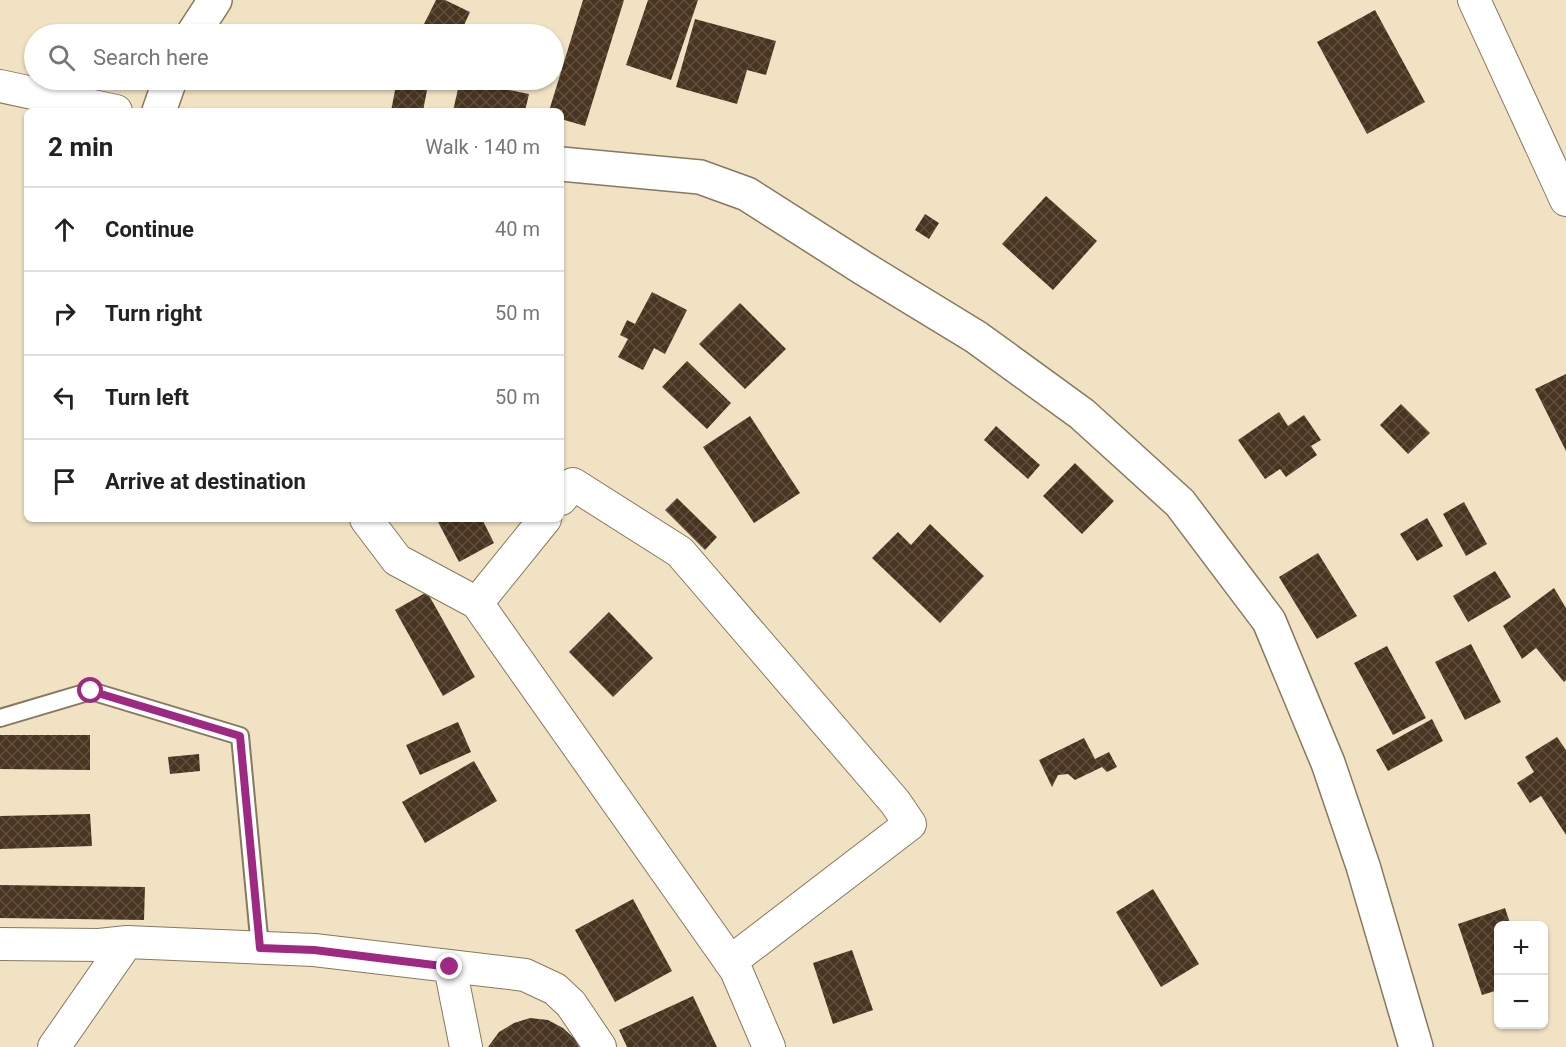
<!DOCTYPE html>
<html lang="en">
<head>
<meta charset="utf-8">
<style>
	body { margin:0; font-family:Roboto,sans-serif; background:#f6f6f6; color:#222 }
	.controls { position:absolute; right:18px; bottom:18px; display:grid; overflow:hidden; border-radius:9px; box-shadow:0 2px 4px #0004 }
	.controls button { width:54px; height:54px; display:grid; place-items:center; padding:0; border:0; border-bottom:2px solid #e0e0e0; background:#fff; color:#222; font:30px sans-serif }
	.stop { position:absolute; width:18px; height:18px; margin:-14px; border:4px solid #9e2983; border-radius:50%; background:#fff }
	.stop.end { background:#9e2983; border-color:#fff; box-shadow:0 2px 6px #0008 }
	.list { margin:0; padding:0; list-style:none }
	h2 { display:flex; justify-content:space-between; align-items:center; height:78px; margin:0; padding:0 24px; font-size:26px }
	h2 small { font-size:20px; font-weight:400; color:#767676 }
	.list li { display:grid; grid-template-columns:39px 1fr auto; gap:18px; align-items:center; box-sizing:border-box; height:84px; padding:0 24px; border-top:2px solid #e0e0e0 }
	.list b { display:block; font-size:22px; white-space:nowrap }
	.list em { font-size:20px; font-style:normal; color:#767676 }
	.icon { flex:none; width:33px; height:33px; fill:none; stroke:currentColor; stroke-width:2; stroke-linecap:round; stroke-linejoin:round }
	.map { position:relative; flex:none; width:1566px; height:1047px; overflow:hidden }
	.search { position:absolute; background:#fff; box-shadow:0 2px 4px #0004; left:24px; top:24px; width:540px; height:66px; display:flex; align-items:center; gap:15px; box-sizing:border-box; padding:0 21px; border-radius:33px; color:#767676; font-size:22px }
	.panel { position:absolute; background:#fff; box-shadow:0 2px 4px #0004; left:24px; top:108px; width:540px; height:414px; border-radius:9px }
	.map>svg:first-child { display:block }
	.building { fill:url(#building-cross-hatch) }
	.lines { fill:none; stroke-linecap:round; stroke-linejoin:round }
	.service-casing { stroke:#86795d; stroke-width:20 }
	.minor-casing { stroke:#86795d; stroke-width:34 }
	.tertiary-casing { stroke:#86795d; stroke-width:36 }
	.service { stroke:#fff; stroke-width:16 }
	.minor { stroke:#fff; stroke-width:32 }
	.tertiary { stroke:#fff; stroke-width:33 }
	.route { stroke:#9e2983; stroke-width:8 }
</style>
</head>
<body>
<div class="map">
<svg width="1566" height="1047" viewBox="0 0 1566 1047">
	<defs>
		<pattern id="building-cross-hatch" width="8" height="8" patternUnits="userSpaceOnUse" patternTransform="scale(1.5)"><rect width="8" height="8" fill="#483420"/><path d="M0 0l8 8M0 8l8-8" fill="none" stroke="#5f4f3e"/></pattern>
	</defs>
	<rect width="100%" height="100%" fill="#f1e2c4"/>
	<!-- building -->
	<path class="building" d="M436,0H445L470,12L460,34H419Z
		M583,0H624L585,126L561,119V111H549Z
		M648,0H698L671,80L626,65Z
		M1375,10L1425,102L1367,134L1317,42Z
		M695,19L776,41L766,75L747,70L737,104L676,87Z
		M397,80L428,85L423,111H391Z
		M460,80L529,94L525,111H453Z
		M1046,196L1097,241L1053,290L1002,244Z
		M925,214L939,223L929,239L915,230Z
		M652,292L687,310L665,354L654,348L643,370L618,357L628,339L620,335L627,320L635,324Z
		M740,303L786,349L745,389L699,344Z
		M687,361L731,403L707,429L662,387Z
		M1566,374V451L1535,389Z
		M1401,404L1430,433L1408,454L1380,425Z
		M1279,412L1288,426L1304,415L1321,440L1311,446L1317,455L1286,477L1280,469L1265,479L1238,440Z
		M750,416L800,493L754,523L703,447Z
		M996,426L1040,465L1028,479L984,440Z
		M1075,463L1114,501L1082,534L1043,496Z
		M677,498L717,537L705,550L665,510Z
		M1464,502L1487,544L1466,556L1443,514Z
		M1427,518L1443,546L1417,561L1400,534Z
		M439,519H482L494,543L459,562L437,520Z
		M930,524L984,576L940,623L872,558L898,532L911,545Z
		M1318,553L1357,616L1317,639L1279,577Z
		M1495,571L1511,597L1468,622L1453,596Z
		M1554,588L1566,608V680L1564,682L1536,648L1522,659L1503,626Z
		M427,592L475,677L443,696L395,610Z
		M609,612L653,658L613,697L569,652Z
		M1471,644L1501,702L1465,720L1435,662Z
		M1387,646L1426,718L1393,735L1354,663Z
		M1432,719L1443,741L1388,771L1376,750Z
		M458,722L471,752L420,775L406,745Z
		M0,735H90V770L0,769Z
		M1557,737L1566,750V835L1541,796L1530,803L1517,783L1534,772L1525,757Z
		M1084,738L1095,759L1109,752L1117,767L1107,772L1102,767L1075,780L1068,774L1058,775L1052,787L1039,760Z
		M199,754L200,771L170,774L168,757Z
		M474,761L497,801L425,843L402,802Z
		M90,814L92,846L0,849V816Z
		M0,885L145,887L144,920L0,918Z
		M1153,889L1199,964L1161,987L1116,912Z
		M633,899L672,971L615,1002L575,930Z
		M1505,908L1511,926H1498V995L1495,991L1482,995L1458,924Z
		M852,950L873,1010L833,1024L813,963Z
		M693,996L717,1047H627L619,1030Z
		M530,1018L548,1020L563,1028L576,1040L579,1047H488L499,1032L514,1023Z"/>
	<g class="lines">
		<!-- service casing -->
		<g class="service-casing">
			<path id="service" d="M0,718L91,691L240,736L260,948"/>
		</g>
		<!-- minor casing -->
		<g class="minor-casing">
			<path id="minor" d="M1474,0L1566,200
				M0,86L116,111
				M561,499L573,484L680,552L895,802L910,824L730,962
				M366,519L397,560L477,603
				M545,519L477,603L736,970L769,1047
				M0,944L99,945L127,942L314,950L525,975L555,989L571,1004L600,1047
				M450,967L466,1047
				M54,1047L127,942"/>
		</g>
		<!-- tertiary casing -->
		<g class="tertiary-casing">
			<path id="tertiary" d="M193,34L215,0
				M159,111L170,80
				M561,164L700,177L747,194L863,268L976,337L1082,414L1180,503L1269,621L1328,763L1363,866L1416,1047"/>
		</g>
		<!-- service -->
		<use href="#service" class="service"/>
		<!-- minor -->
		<use href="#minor" class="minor"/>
		<!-- tertiary -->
		<use href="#tertiary" class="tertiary"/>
	</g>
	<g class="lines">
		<!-- route -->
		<path class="route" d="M91,691L240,736L260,948L314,950L450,967"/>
	</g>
</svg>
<div class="controls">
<button>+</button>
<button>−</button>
</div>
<div class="stop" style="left:91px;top:691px"></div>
<div class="stop end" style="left:450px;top:967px"></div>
<div class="search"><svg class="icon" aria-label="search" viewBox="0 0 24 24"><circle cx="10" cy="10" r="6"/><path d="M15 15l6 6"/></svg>Search here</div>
<section class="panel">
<h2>2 min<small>Walk · 140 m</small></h2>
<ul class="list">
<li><svg class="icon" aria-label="ahead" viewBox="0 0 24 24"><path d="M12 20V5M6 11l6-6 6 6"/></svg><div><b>Continue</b></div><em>40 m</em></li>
<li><svg class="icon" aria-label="right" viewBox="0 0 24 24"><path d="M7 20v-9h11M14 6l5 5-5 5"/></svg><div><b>Turn right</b></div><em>50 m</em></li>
<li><svg class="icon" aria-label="left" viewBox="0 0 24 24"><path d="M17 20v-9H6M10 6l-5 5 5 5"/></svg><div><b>Turn left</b></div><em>50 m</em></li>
<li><svg class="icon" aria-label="arrive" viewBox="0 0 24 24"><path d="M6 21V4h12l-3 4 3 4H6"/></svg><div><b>Arrive at destination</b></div></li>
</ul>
</section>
</div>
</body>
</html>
